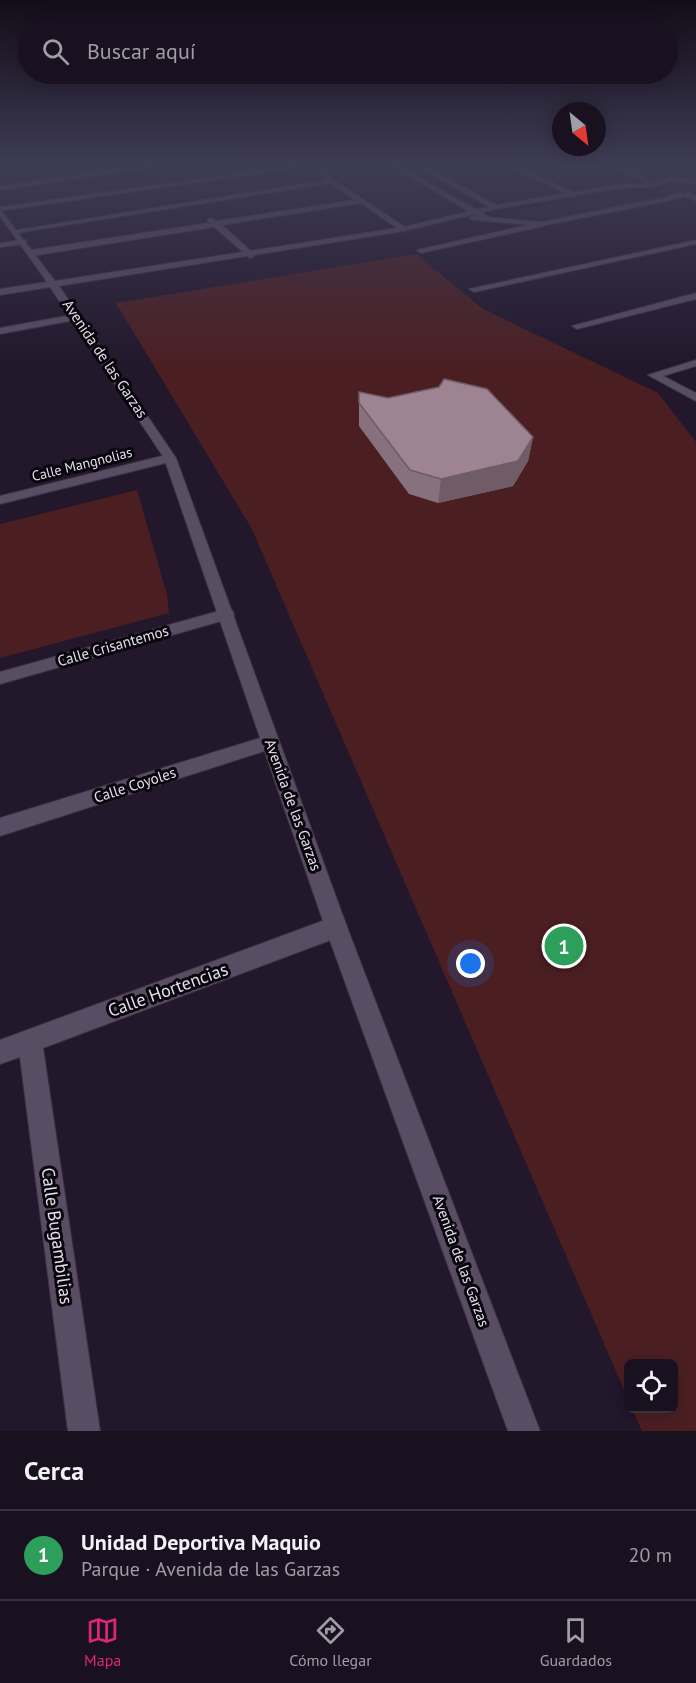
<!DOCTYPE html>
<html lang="es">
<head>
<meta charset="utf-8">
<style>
	body { margin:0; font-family:"PT Sans",sans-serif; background:#231a29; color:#f1f3f6 }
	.controls { position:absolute; right:18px; bottom:18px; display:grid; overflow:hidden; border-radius:9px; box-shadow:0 3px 15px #0003 }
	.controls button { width:54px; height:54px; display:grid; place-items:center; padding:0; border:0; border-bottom:2px solid #38313e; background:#1a1120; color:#f1f3f6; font:30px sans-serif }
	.compass { position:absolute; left:552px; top:102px; width:54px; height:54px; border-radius:50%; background:#1a1120; box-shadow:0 3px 15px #0003; rotate:151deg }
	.you { position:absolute; left:471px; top:964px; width:21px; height:21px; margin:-15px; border:4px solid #fff; border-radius:50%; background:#1a73e8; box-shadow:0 0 0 9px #1a73e833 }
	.badge { display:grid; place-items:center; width:39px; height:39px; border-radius:50%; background:#db2777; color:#fff; font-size:20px; font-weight:700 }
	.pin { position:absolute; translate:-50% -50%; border:3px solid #fff; box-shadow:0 2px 6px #0006 }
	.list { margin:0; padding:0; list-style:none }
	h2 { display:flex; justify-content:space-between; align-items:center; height:78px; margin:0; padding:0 24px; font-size:26px }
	h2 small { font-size:20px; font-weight:400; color:#9f9da5 }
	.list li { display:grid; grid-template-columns:39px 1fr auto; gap:18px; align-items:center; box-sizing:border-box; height:90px; padding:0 24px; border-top:2px solid #38313e }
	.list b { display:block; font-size:22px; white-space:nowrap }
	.list p { margin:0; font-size:20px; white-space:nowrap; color:#9f9da5 }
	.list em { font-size:20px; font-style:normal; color:#9f9da5 }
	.icon { flex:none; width:33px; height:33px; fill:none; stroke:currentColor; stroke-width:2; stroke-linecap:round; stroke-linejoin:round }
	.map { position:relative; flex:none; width:696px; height:1431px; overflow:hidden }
	.search { position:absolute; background:#1a1120; box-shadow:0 3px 15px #0003; left:18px; right:18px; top:18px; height:66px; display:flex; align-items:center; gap:15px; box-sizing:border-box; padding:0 21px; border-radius:33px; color:#9f9da5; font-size:22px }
	.sheet { height:168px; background:#1a1120 }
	nav { display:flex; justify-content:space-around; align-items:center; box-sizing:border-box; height:84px; border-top:2px solid #38313e; background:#1a1120; font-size:16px; color:#9f9da5 }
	nav a { display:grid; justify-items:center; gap:3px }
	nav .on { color:#db2777 }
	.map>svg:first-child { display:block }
	.built { fill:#2d1f39 }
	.green { fill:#4b1f22 }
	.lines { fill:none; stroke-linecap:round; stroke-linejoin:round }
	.minor-casing { stroke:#3b3343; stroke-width:2 }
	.tertiary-casing { stroke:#3b3343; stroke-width:2 }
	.minor { fill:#594d64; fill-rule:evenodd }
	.tertiary { fill:#594d64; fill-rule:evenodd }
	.wall { fill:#88717e }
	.shaded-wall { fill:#6f5c66 }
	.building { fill:#9e8392; stroke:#6f5c66; stroke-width:1.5 }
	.labels { text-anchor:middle; stroke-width:6; stroke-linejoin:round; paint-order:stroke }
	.far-street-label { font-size:14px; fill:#e5deec; stroke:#09050d }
	.street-label { font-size:15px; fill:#e5deec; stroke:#09050d }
	.near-street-label { font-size:18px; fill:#e5deec; stroke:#09050d }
</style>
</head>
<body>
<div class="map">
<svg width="696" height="1431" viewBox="0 0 696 1431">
	<rect width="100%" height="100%" fill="#22172b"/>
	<!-- built -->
	<path class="built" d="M613,194L620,196L635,194L652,195L662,199L552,219L511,217L504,213Z"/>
	<!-- green -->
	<path class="green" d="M416,254L483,309L658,393L696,442V1431H642L632,1409L674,1408V1364H628V1399L252,529L116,303Z
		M137,490L167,595L169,613L0,658V524Z"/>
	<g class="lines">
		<!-- minor casing -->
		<g class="minor-casing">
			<path id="minor" d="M0,166H9L0,169Z
				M142,166H159L0,190V186Z
				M292,166H309L0,211V207Z
				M391,166H399L491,218L484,220Z
				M417,166H425L500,207L493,209Z
				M510,166H518L578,194L571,196Z
				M323,173L408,229L401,231L361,203L222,225L253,253V257L250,258L214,227L31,256L27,253L31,250L209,223L207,220L211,218L217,221L355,200L331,183L16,233L12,231L326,180L320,175Z
				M687,192L696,196V201L684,196Z
				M541,222H544V226L421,253L417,250Z
				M23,240H26V244L0,247V243Z
				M696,240V244L474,292L469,289Z
				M696,293V299L577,329L572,326Z
				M77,314L82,317L80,319L0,334V328Z
				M696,360V366L663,376L696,393V401L648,375Z
				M170,454L176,458L174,461L0,504V496Z
				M226,609L232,610L234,614L232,618L0,684V672Z
				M270,735L277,737L279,742L277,747L0,836V818Z
				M336,916L344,919L347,927L344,935L43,1048L100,1431H68L20,1057L0,1064V1040Z"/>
		</g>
		<!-- tertiary casing -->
		<g class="tertiary-casing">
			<path id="tertiary" d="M608,166H617L651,181L646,182Z
				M668,177L696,180V184L669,181L655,187L620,188L496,209L404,231L59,286L176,458L347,927L540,1431H508L325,927L164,458L50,287L0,295V289L47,282L0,216V209L55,281L404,227L496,205L620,184L652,183Z
				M682,192L685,196L668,201L541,226L473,220L469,218L473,216L541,222L666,197Z"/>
		</g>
		<!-- minor -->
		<use href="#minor" class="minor"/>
		<!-- tertiary -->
		<use href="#tertiary" class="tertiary"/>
	</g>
	<!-- wall -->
	<path class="wall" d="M359,392L533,437L528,461L513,486L438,503L409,494L359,426Z"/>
	<!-- shaded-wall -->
	<path class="shaded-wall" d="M533,437L528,461L513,486L438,503L441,479Z"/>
	<!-- building -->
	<path class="building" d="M444,379L487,389L533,437L518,461L441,479L410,470L359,403V392L388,398L439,387Z"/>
	<!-- sky -->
	<linearGradient id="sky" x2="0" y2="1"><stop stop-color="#130d18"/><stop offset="0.45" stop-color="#3e3c55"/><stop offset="1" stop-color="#3e3c55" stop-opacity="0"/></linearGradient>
	<rect width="696" height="366" fill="url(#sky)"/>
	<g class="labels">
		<!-- far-street labels -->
		<g class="far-street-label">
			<text transform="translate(82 464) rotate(-14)" y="5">Calle Mangnolias</text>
		</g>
		<!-- street labels -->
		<g class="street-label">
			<text transform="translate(105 359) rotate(56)" y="5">Avenida de las Garzas</text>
			<text transform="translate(113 646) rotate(-16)" y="5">Calle Crisantemos</text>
			<text transform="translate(135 785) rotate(-18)" y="5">Calle Coyoles</text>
			<text transform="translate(293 805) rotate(70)" y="5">Avenida de las Garzas</text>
			<text transform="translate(461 1261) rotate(70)" y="5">Avenida de las Garzas</text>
		</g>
		<!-- near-street labels -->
		<g class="near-street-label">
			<text transform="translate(168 990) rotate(-20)" y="6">Calle Hortencias</text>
			<text transform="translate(57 1236) rotate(82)" y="6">Calle Bugambilias</text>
		</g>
	</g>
</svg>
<div class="controls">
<button><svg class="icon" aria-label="locate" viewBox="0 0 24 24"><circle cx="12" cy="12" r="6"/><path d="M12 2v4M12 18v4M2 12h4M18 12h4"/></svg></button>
</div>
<svg class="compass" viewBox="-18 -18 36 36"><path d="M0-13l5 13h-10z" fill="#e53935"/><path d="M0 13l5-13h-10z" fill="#9f9da5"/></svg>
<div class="you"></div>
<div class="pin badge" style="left:564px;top:946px;background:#2e9e5b">1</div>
<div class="search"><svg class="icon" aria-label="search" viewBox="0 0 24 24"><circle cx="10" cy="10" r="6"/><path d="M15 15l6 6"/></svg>Buscar aquí</div>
</div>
<section class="sheet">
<h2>Cerca<small></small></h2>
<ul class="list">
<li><span class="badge" style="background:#2e9e5b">1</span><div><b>Unidad Deportiva Maquio</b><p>Parque · Avenida de las Garzas</p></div><em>20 m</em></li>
</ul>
</section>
<nav>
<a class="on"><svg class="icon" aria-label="map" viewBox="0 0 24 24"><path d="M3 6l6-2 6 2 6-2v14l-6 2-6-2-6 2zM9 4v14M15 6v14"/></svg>Mapa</a>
<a><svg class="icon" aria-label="directions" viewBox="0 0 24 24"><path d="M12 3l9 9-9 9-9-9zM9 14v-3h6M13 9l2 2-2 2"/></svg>Cómo llegar</a>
<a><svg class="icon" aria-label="saved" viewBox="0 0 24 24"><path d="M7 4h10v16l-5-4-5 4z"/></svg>Guardados</a>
</nav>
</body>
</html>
